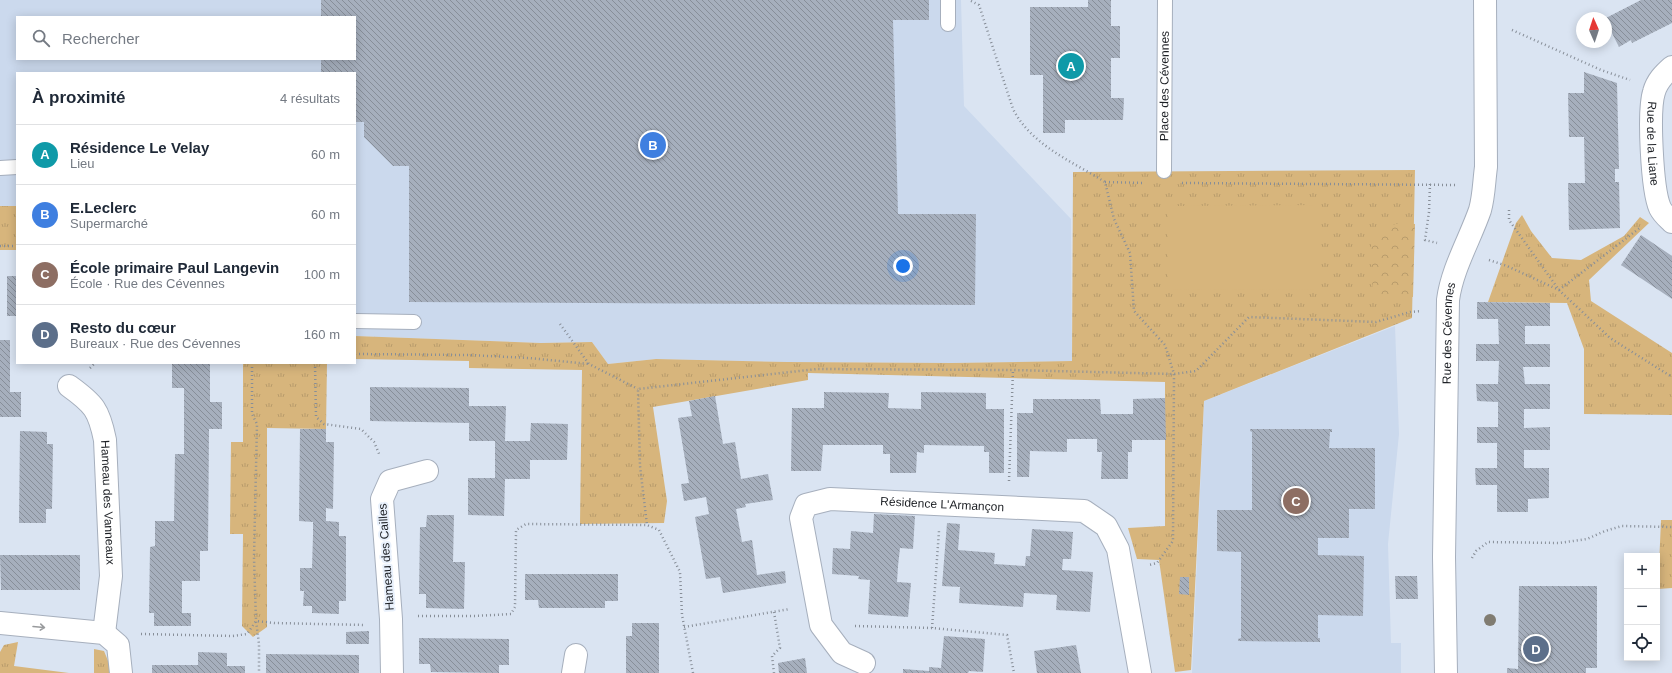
<!DOCTYPE html>
<html lang="fr">
<head>
<meta charset="utf-8">
<style>
	body { margin:0; font-family:Arial,sans-serif; background:#f6f6f7; color:#1f2937 }
	.controls { position:absolute; right:12px; bottom:12px; display:grid; overflow:hidden; border-radius:0px; box-shadow:0 2px 10px #0003 }
	.controls button { width:36px; height:36px; display:grid; place-items:center; padding:0; border:0; border-bottom:1px solid #e0e1e3; background:#fff; color:#1f2937; font:20px sans-serif }
	.compass { position:absolute; left:1576px; top:12px; width:36px; height:36px; border-radius:50%; background:#fff; box-shadow:0 2px 10px #0003; rotate:357deg }
	.you { position:absolute; left:903px; top:266px; width:14px; height:14px; margin:-10px; border:3px solid #fff; border-radius:50%; background:#1a73e8; box-shadow:0 0 0 6px #1a73e833 }
	.badge { display:grid; place-items:center; width:26px; height:26px; border-radius:50%; background:#ea580c; color:#fff; font-size:13px; font-weight:700 }
	.pin { position:absolute; translate:-50% -50%; border:2px solid #fff; box-shadow:0 1px 4px #0006 }
	.list { margin:0; padding:0; list-style:none }
	h2 { display:flex; justify-content:space-between; align-items:center; height:52px; margin:0; padding:0 16px; font-size:17px }
	h2 small { font-size:13px; font-weight:400; color:#747a83 }
	.list li { display:grid; grid-template-columns:26px 1fr auto; gap:12px; align-items:center; box-sizing:border-box; height:60px; padding:0 16px; border-top:1px solid #e0e1e3 }
	.list b { display:block; font-size:15px; white-space:nowrap }
	.list p { margin:0; font-size:13px; white-space:nowrap; color:#747a83 }
	.list em { font-size:13px; font-style:normal; color:#747a83 }
	.icon { flex:none; width:22px; height:22px; fill:none; stroke:currentColor; stroke-width:2; stroke-linecap:round; stroke-linejoin:round }
	.map { position:relative; flex:none; width:1672px; height:673px; overflow:hidden }
	.search { position:absolute; background:#fff; box-shadow:0 2px 10px #0003; left:16px; top:16px; width:340px; height:44px; display:flex; align-items:center; gap:10px; box-sizing:border-box; padding:0 14px; border-radius:0px; color:#747a83; font-size:15px }
	.panel { position:absolute; background:#fff; box-shadow:0 2px 10px #0003; left:16px; top:72px; width:340px; height:292px; border-radius:0px }
	.map>svg:first-child { display:block }
	.built { fill:#cbd9ed; fill-rule:evenodd }
	.grass { fill:url(#grass-tufts) }
	.park { fill:url(#park-crowns) }
	.garden { fill:#d7b57c }
	.building { fill:url(#building-back-hatch) }
	.lines { fill:none; stroke-linecap:round; stroke-linejoin:round }
	.service-casing { stroke:#a6afbd; stroke-width:16 }
	.minor-casing { stroke:#a6afbd; stroke-width:24 }
	.path { stroke:#878e98; stroke-width:2.5; stroke-dasharray:1 3; stroke-linecap:butt }
	.service { stroke:#fff; stroke-width:14 }
	.minor { stroke:#fff; stroke-width:22 }
	.tree { fill:#807c72 }
	.oneway { stroke:#999b9d }
	.labels { text-anchor:middle; stroke-width:4; stroke-linejoin:round; paint-order:stroke }
	.street-label { font-size:12px; fill:#1d2025; stroke:#e9f1fc }
</style>
</head>
<body>
<div class="map">
<svg width="1672" height="673" viewBox="0 0 1672 673">
	<defs>
		<pattern id="grass-tufts" width="24" height="20" patternUnits="userSpaceOnUse"><rect width="24" height="20" fill="#d7b57c"/><path d="M3 7l-1-3M5 7V3M7 7l1-3M15 17l-1-3M17 17v-4M19 17l1-3" fill="none" stroke="#b89b6b"/></pattern>
		<pattern id="park-crowns" width="20" height="18" patternUnits="userSpaceOnUse"><rect width="20" height="18" fill="#d7b57c"/><path d="M2 6a3 3 0 1 1 6 0M12 15a3 3 0 1 1 6 0" fill="none" stroke="#b89b6b"/></pattern>
		<pattern id="building-back-hatch" width="6" height="6" patternUnits="userSpaceOnUse"><rect width="6" height="6" fill="#a6afbd"/><path d="M-1 5l2 2M0 0l6 6M5-1l2 2" fill="none" stroke="#878e99"/></pattern>
	</defs>
	<rect width="100%" height="100%" fill="#dae4f2"/>
	<!-- built -->
	<path class="built" d="M0,0H961L964,106L1071,219L1072,361L952,363L787,362L656,359L608,364L592,342L541,343L355,336V73H17V206H0ZM17,17H355V59H17Z
		M1395,326L1399,434L1388,544L1391,643H1401V673H1192L1204,401Z"/>
	<!-- grass -->
	<path class="grass" d="M1415,170L1412,318L1204,401L1191,670L1175,672L1159,560L1137,559L1128,528L1165,526V382L808,373V380L653,407L667,501L664,523L580,524L582,370L469,368V361L355,359V336L541,343L592,342L608,364L656,359L787,362L952,363L1072,361L1073,172Z
		M0,206H17V250H0Z
		M1522,215L1531,231L1552,258L1581,260L1624,236L1640,217L1649,223L1589,280L1591,301L1672,353V415L1584,414V349L1567,303L1488,302L1516,223Z
		M159,363H327L326,429L267,428V627L253,637L242,626L243,534H230L231,442H243V364Z
		M1661,520H1672V588L1658,589Z
		M18,642L14,666L69,673H0V652L4,645Z
		M94,649L104,651L113,673H94Z"/>
	<!-- park -->
	<path class="park" d="M1401,223L1415,224L1413,297H1373L1371,242C1382,229 1385,226 1401,223Z"/>
	<!-- garden -->
	<path class="garden" d="M1320,205V289L1168,290V206Z"/>
	<!-- building -->
	<path class="building" d="M321,0H929V20H893L898,214H976L975,305L409,302V166H393L364,137V122H355V73H321V59H355V17H321Z
		M1088,0H1111V26H1120V58H1111V98H1124L1123,120H1065V133H1043V75H1030V7H1088Z
		M1641,0H1672V23L1632,43L1631,40L1619,47L1606,21V18Z
		M1584,72L1617,83L1619,169H1615V182H1619L1620,228L1569,230L1568,183H1585L1584,137H1569L1568,93H1584Z
		M1641,235L1672,256V299L1621,265Z
		M7,276H17V316H7Z
		M1477,302L1550,303V326H1525V344H1550V367H1523L1525,384H1550V409H1524V428L1550,427V450H1524V468H1549V498L1528,499V512H1497V485H1476L1475,468H1497V443H1477V427H1498V402L1477,401L1476,384H1498L1499,361H1476V344H1499L1498,319H1477Z
		M0,340H10V392H21V417H0Z
		M172,363H210V402H222V429H209L208,551H200V581H182V613H191V626H154V613H149L150,547L155,546V521H174L175,454H184V388H172Z
		M370,387L469,388V406H506L505,441H530L531,423L568,424L567,460H530V479H505L504,516L468,515V478H495V441H469V423L370,421Z
		M824,392L889,393L888,408L921,409V392L986,393V409H1004V473H989V452H984V446L924,445V453L917,452L916,473H890V454H883V445H823L821,471H791L792,408H824Z
		M715,396L723,444L735,442L741,479L768,474L773,500L745,504L746,507L736,509L742,542L752,540L757,575L785,571L786,583L723,593L720,577L706,579L695,517L709,514L706,497L684,501L681,484L689,483L678,418L692,416L689,401Z
		M1165,398L1166,440H1132V452H1128V479H1101L1102,452H1097V439H1067V452L1030,451L1029,477H1017V413H1033V399H1100L1101,414H1133V399Z
		M300,429H326V442H334L333,509L326,508V521L339,522V536H346V601H339V614L312,613V606H303L304,591H300V568H312L313,535V522L299,521Z
		M1250,429H1332V432H1330L1329,448H1375V509H1349V538H1318V555L1364,556L1363,616L1318,615V638H1320V642L1238,641V639L1241,638V552L1217,551V510H1252V432L1250,431Z
		M20,431L47,432V444H53L52,509H46V523H19Z
		M874,514L915,516L913,549L900,548L898,566L897,582L911,583L908,617L868,614L870,580L858,579L859,576L832,574L833,548L850,549L851,531L873,533Z
		M427,515H454L453,562H465L464,609L426,608V594H419L420,527H426Z
		M947,523L960,524L958,550L995,553L994,564L1025,566L1026,556H1030L1032,529L1073,532L1071,559H1063L1062,570L1093,572L1090,612L1056,610L1057,595L1024,593L1023,607L959,603L960,587L942,586Z
		M0,555H80V590H1Z
		M525,574H618V601H605V608H539L538,600H525Z
		M1395,576H1417L1418,599H1396Z
		M1180,577H1189V595L1179,594Z
		M1519,586H1597V668H1586V673H1507V668L1518,669Z
		M632,623H659V673H626V636H632Z
		M369,631V644H346V632Z
		M944,636L985,639L983,672L969,671L968,673H903V669L929,671V667L941,668Z
		M419,638L509,639V665H499V673L431,672L430,664H419Z
		M1076,645L1081,673H1037L1034,651Z
		M198,652L227,653V666H245V673H152V665H198Z
		M266,654L359,655V673H266Z
		M805,658L807,673H779L778,663Z"/>
	<g class="lines">
		<!-- service casing -->
		<g class="service-casing">
			<g id="service">
				<path d="M948,24V0"/>
				<path d="M0,168L17,167"/>
				<path id="s1" d="M1164,171L1165,0"/>
				<path d="M355,321L414,322"/>
			</g>
		</g>
		<!-- minor casing -->
		<g class="minor-casing">
			<g id="minor">
				<path id="s2" d="M1672,67C1664,74 1657,81 1654,92C1648,111 1652,190 1660,208C1663,214 1668,218 1672,222"/>
				<path id="s3" d="M69,386C94,404 99,410 105,440L111,576L104,633"/>
				<path d="M0,623L104,633L118,645L121,673"/>
				<path id="s4" d="M864,663L842,653L821,625L801,518L806,505L830,499L1084,511L1106,526L1118,549L1140,673"/>
				<path d="M392,673L391,619L382,499L390,481L427,471"/>
				<path d="M573,673L576,655"/>
				<path id="s5" d="M1446,673L1444,557L1448,300C1452,269 1470,239 1480,210C1484,196 1484,181 1486,167L1485,0"/>
			</g>
		</g>
		<!-- path -->
		<path class="path" d="M971,1L979,5L1013,109C1031,145 1073,162 1105,182L1114,219L1130,253L1134,311L1165,345L1174,374L1173,541L1157,563L1149,565
			M1512,30L1601,70L1630,80
			M1105,182L1145,183
			M1182,183L1457,185
			M1430,184L1429,212L1425,240L1437,243
			M1509,210V220L1559,290L1641,227
			M0,246H17
			M1489,260L1507,266L1559,290L1610,338L1672,377
			M560,324L589,364L638,389
			M355,354L469,355L529,358L589,364
			M252,363V414L257,424L254,558L256,621L259,644V673
			M315,363L316,417L324,424L361,429L374,442L380,456
			M90,368L95,363
			M1009,481L1013,370
			M1472,558L1476,551L1488,542L1559,543L1587,539L1605,531L1622,526L1672,527
			M774,612L780,648L772,656L774,673
			M418,616H475L511,614L515,607L516,530L526,524L647,525
			M855,626L932,628L1007,635L1014,673
			M684,627L790,609
			M932,628L939,531
			M141,634L233,636L247,634L256,621L274,623L365,625
			M693,673L682,615L680,572L659,530L647,525L640,466L638,389L817,369L1013,370L1174,374L1196,371L1249,317L1376,322L1410,312L1421,311"/>
		<!-- service -->
		<use href="#service" class="service"/>
		<!-- minor -->
		<use href="#minor" class="minor"/>
	</g>
	<!-- trees -->
	<circle class="tree" cx="1490" cy="620" r="6"/>
	<!-- one-way arrows -->
	<defs><path id="oneway-shaft" d="M-6 0H5M1.5-3L5.5 0L1.5 3" fill="none" stroke-width="1.6" stroke-linecap="round" stroke-linejoin="round"/></defs>
	<use class="oneway" href="#oneway-shaft" transform="translate(39 627) rotate(5)"/>
	<g class="labels">
		<!-- street labels -->
		<g class="street-label">
			<text dy="4" stroke="none"><textPath href="#s1" startOffset="85">Place des Cévennes</textPath></text>
			<text dy="4" stroke="none"><textPath href="#s2" startOffset="83">Rue de la Liane</textPath></text>
			<text dy="4" stroke="none"><textPath href="#s5" startOffset="340">Rue des Cévennes</textPath></text>
			<text dy="4" stroke="none"><textPath href="#s3" startOffset="130">Hameau des Vanneaux</textPath></text>
			<text dy="4" stroke="none"><textPath href="#s4" startOffset="319">Résidence L'Armançon</textPath></text>
			<text transform="translate(386 557) rotate(-94)" y="4">Hameau des Cailles</text>
		</g>
	</g>
</svg>
<div class="controls">
<button>+</button>
<button>−</button>
<button><svg class="icon" aria-label="locate" viewBox="0 0 24 24"><circle cx="12" cy="12" r="6"/><path d="M12 2v4M12 18v4M2 12h4M18 12h4"/></svg></button>
</div>
<svg class="compass" viewBox="-18 -18 36 36"><path d="M0-13l5 13h-10z" fill="#e53935"/><path d="M0 13l5-13h-10z" fill="#747a83"/></svg>
<div class="you"></div>
<div class="pin badge" style="left:1071px;top:66px;background:#0f9aa8">A</div>
<div class="pin badge" style="left:653px;top:145px;background:#3f7fe0">B</div>
<div class="pin badge" style="left:1296px;top:501px;background:#8d6e63">C</div>
<div class="pin badge" style="left:1536px;top:649px;background:#5c6f8a">D</div>
<div class="search"><svg class="icon" aria-label="search" viewBox="0 0 24 24"><circle cx="10" cy="10" r="6"/><path d="M15 15l6 6"/></svg>Rechercher</div>
<section class="panel">
<h2>À proximité<small>4 résultats</small></h2>
<ul class="list">
<li><span class="badge" style="background:#0f9aa8">A</span><div><b>Résidence Le Velay</b><p>Lieu</p></div><em>60 m</em></li>
<li><span class="badge" style="background:#3f7fe0">B</span><div><b>E.Leclerc</b><p>Supermarché</p></div><em>60 m</em></li>
<li><span class="badge" style="background:#8d6e63">C</span><div><b>École primaire Paul Langevin</b><p>École · Rue des Cévennes</p></div><em>100 m</em></li>
<li><span class="badge" style="background:#5c6f8a">D</span><div><b>Resto du cœur</b><p>Bureaux · Rue des Cévennes</p></div><em>160 m</em></li>
</ul>
</section>
</div>
</body>
</html>
